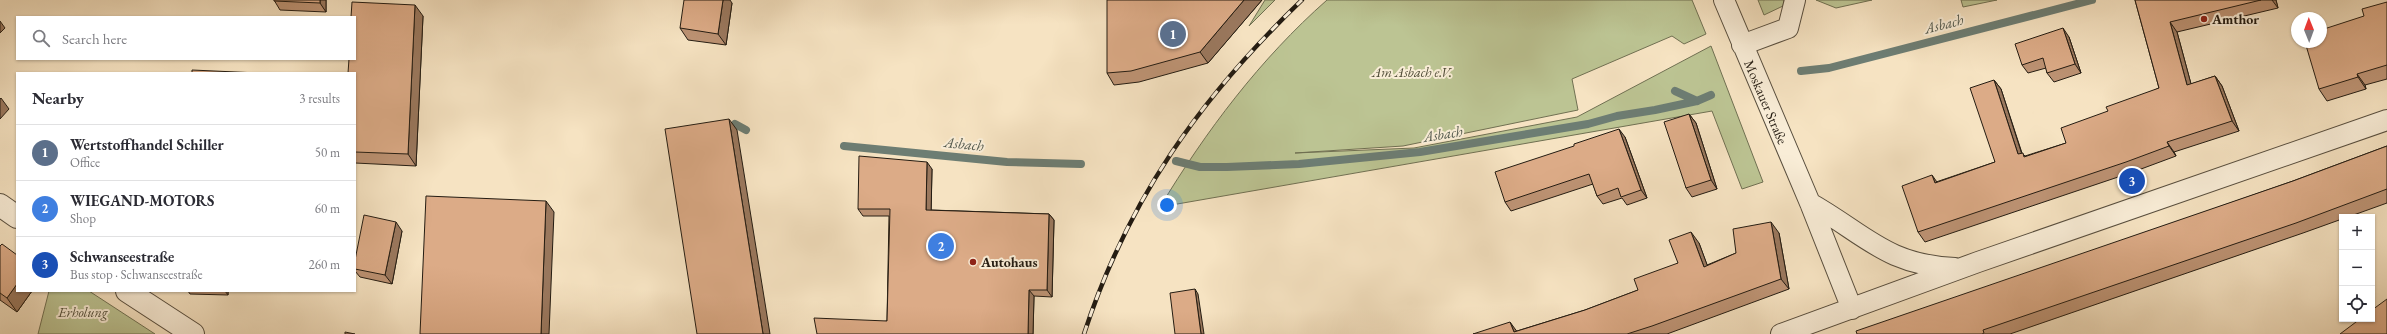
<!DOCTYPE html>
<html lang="en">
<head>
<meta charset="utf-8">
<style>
	body { margin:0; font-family:"EB Garamond",serif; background:#f2f2f3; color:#2b2b33 }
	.controls { position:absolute; right:12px; bottom:12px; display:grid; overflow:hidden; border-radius:0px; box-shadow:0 1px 3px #0004 }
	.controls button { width:36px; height:36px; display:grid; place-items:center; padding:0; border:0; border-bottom:1px solid #e1e1e2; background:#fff; color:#2b2b33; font:20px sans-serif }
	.compass { position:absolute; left:2291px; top:12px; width:36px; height:36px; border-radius:50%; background:#fff; box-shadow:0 1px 3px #0004; rotate:359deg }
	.you { position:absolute; left:1167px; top:205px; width:14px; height:14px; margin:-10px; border:3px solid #fff; border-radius:50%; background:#1a73e8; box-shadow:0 0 0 6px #1a73e833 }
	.badge { display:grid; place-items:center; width:26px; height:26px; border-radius:50%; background:#1a73e8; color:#fff; font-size:13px; font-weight:700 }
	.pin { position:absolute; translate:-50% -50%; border:2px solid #fff; box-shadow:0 1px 4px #0006 }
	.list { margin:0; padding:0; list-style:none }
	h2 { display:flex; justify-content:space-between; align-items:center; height:52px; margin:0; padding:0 16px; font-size:17px }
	h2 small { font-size:13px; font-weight:400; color:#7c7c81 }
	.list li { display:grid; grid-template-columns:26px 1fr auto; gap:12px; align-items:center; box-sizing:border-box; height:56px; padding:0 16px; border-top:1px solid #e1e1e2 }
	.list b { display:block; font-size:15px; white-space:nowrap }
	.list p { margin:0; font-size:13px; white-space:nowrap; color:#7c7c81 }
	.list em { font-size:13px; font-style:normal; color:#7c7c81 }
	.icon { flex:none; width:22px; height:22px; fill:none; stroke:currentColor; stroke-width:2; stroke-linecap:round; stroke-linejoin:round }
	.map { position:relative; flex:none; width:2387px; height:334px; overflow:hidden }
	.search { position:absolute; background:#fff; box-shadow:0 1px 3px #0004; left:16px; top:16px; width:340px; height:44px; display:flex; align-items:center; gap:10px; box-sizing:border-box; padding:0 14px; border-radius:0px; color:#7c7c81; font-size:15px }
	.panel { position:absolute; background:#fff; box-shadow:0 1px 3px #0004; left:16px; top:72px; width:340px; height:220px; border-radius:0px }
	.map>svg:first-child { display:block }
	.green { fill:#bcc493; stroke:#707052 }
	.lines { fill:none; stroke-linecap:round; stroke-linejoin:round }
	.stream { stroke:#6d7d73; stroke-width:8 }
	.minor-casing { stroke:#584e3e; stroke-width:22 }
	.tertiary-casing { stroke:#584e3e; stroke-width:24 }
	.minor { stroke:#f9edd7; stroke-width:20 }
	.tertiary { stroke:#f9edd7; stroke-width:22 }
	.rail-casing { stroke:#241c12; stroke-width:4.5 }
	.rail { stroke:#f9edd7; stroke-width:3; stroke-dasharray:9; stroke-linecap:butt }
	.wall { fill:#bd9374; stroke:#241c12 }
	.shaded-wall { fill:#9a785e; stroke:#241c12 }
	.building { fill:#dcab87; stroke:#241c12 }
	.poi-dot { fill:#8f2418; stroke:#f9edd7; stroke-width:1.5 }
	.labels { text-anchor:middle; stroke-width:4; stroke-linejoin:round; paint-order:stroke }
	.poi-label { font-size:14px; font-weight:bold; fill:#241c12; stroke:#f9edd7; text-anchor:start }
	.park-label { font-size:14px; font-style:italic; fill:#524e39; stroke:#f9edd7 }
	.street-label { font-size:14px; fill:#241c12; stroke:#f9edd7 }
	.water-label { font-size:15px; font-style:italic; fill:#4e554a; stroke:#f9edd7 }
</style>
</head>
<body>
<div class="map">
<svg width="2387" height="334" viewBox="0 0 2387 334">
	<rect width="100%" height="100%" fill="#f6e3c2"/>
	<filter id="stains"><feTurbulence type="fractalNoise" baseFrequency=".005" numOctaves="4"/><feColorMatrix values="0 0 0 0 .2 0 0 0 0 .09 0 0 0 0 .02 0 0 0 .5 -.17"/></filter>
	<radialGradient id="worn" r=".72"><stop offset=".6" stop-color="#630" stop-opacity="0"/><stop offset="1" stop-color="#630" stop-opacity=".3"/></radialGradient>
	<!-- green -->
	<path class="green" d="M1265,0H1275L1249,26Z
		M1327,0H1692L1706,34L1684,44L1672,36L1572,79L1578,110L1403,146L1295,153L1414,148L1577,117L1711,46L1763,182L1742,189L1712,111L1160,207C1206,131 1260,59 1327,0Z
		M1758,0H1784L1783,6L1764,15Z
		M1816,0H1872L1836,8Z
		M1961,0H1997L1963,7Z
		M49,291H89L155,334H38Z"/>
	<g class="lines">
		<!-- stream -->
		<path class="stream" d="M1801,71L1829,68L2092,0
			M1675,91L1697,101
			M735,124L746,130
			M844,146L1007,162L1081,164
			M1176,161L1200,167H1227L1299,164L1420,152L1588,124L1617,116L1655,110L1697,101L1711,95"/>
		<!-- minor casing -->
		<g class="minor-casing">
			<path id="minor" d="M1724,0L1810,203L1852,309
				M1742,45L1788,28L1795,0
				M1810,203C1865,234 1886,265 1955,268
				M1781,334L1978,262L2387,120"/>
		</g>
		<!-- tertiary casing -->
		<g class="tertiary-casing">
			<path id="tertiary" d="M0,205L17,217
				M127,291L193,334"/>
		</g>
		<!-- minor -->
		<use href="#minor" class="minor"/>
		<!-- tertiary -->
		<use href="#tertiary" class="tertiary"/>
		<!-- rail casing -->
		<g class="rail-casing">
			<path id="rail" d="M1084,334C1128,199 1200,98 1302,0"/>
		</g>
		<!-- rail -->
		<use href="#rail" class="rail"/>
	</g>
	<!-- wall -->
	<path class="wall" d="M274,0H326V12L280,10Z
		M1262,0L1208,63L1139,82L1114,85L1107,73Z
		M2135,0H2276L2278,8L2177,32L2191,84L2215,76L2222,86L2239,131L2174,152L2176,156L2133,172L1925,242L1918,232L1936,182L1995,162L1994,80L2001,89L2022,153L2025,156L2066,143L2108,111L2159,88Z
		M2387,2V79L2365,85L2366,89L2327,101L2319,89Z
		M732,3L726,45L688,40L680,28Z
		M423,16L416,166L355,163V73Z
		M2069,37L2081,73L2054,82L2047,73L2046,68L2028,73L2022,65Z
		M1689,114L1696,123L1717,189L1692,197L1686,188Z
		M1625,137L1647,198L1627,205L1622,198L1603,204L1597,196L1593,184L1511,211L1505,202Z
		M2387,146V203L2348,217H2342V219L2303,233L2010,334H1857L2293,181Z
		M932,169L931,210L1049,214L1054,220L1052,297L1034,296L1033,334H817L887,321L889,216H863L858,209Z
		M402,231L392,284L360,277L355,271V260Z
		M1779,233L1789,289L1667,334H1473L1517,331L1585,310L1638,290L1678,263L1699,243L1707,265L1736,253Z
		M0,246L17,291H32L17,312L0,300Z
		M188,291H228V295L190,294Z"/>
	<!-- shaded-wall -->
	<path class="shaded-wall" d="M320,0H326V12L320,3Z
		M723,0H730L732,3L726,45L718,34Z
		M1244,0H1262L1208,63L1200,52Z
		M2272,0H2276L2278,8Z
		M415,5L423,16L416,166L408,154Z
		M0,21L5,28L0,33Z
		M2170,22L2177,32L2194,95L2187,85Z
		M2063,28L2069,37L2081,73L2075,64Z
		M2357,74L2365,85L2366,89L2358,77Z
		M2215,76L2222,86L2239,131L2232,121Z
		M1994,80L2001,89L2025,164L2018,154Z
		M1,98L9,109L0,119V99Z
		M1689,114L1696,123L1717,189L1711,180Z
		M729,119L737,130L770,334H763Z
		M1619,129L1625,137L1647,198L1641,190Z
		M2167,142L2174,152L2176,156L2169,146Z
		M927,162L932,169L931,217L926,210Z
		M1932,175L1939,185L1935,183Z
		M546,201L554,212L549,334H541Z
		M1049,214L1054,220L1052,297L1047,290Z
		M396,222L402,231L392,284L385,275Z
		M1771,222L1779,233L1789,289L1781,279Z
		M1691,232L1699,243L1712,278L1704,267Z
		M17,284V291H32L17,312L7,298Z
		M1195,289L1198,294L1204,334H1201Z
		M1029,290L1034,296L1033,334H1028Z
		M225,291H228V295Z
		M1510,322L1518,333L1514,332Z"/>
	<!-- building -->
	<path class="building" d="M274,0H320V3L274,1Z
		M684,0H723L718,34L680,28Z
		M1107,0H1244L1200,52L1131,71L1107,73Z
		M2135,0H2261L2170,22L2187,85L2215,76L2232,121L2167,142L2169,146L2126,162L1918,232L1902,186L1932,175L1935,183L1995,162L1970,88L1994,80L2018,154L2023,153L2024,157L2066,143L2061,128L2108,111L2106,107L2159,88Z
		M352,2L415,5L408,154L355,152V73H348L349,59H355V17H351Z
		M2387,2V65L2357,74L2358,77L2319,89L2305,42H2321V30L2364,16L2362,9Z
		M2063,28L2075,64L2047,73L2043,58L2022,65L2015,44Z
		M192,70L258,73H192Z
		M1689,114L1711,180L1686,188L1664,122Z
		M729,119L763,334H697L665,129Z
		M1619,129L1641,190L1621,197L1618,188L1597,196L1589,174L1505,202L1495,172L1574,146V144Z
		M2387,146V189L2296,223L1983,330L1984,333L1982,334H1857L1856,331L2293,181Z
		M859,156L927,162L926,210L1049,214L1047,290H1029L1028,334H817L814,318L887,321L890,209H858Z
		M426,196L546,201L541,334H420Z
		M364,215L396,222L385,275L355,269V260Z
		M1771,222L1781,279L1652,326L1627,334H1473L1510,322L1514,332L1585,310L1638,290L1634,279L1678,263L1669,240L1691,232L1704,267L1736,253L1733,229Z
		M2,244L17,255V284L7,298L0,293V246Z
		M1195,289L1201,334H1175L1170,293Z
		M2387,299V334H2340L2360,319H2372V310Z
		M345,332L355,334H345Z"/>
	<!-- markers -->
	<g class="poi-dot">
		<circle cx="2204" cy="19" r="4"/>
		<circle cx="973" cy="262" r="4"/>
	</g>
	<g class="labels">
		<!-- poi labels -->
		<g class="poi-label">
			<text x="2212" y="24">Amthor</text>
			<text x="981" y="267">Autohaus</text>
		</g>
		<!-- park labels -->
		<g class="park-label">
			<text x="1412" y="77">Am Asbach e.V.</text>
			<text x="83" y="317">Erholung</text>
		</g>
		<!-- street labels -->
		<g class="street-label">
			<text transform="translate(1766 102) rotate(67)" y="5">Moskauer Straße</text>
		</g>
		<!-- water labels -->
		<g class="water-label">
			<text transform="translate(1944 24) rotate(-14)" y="5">Asbach</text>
			<text transform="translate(1443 134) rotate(-9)" y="5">Asbach</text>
			<text transform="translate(964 144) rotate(6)" y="5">Asbach</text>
		</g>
	</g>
	<rect width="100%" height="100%" filter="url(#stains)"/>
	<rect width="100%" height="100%" fill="url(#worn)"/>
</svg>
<div class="controls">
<button>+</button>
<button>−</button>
<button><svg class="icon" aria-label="locate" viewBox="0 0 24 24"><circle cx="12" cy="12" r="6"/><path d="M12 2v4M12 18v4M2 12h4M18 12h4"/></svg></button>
</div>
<svg class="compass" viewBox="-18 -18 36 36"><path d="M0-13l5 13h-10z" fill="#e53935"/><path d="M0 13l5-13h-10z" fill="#7c7c81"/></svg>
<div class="you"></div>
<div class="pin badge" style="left:1173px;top:34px;background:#5c6f8a">1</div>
<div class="pin badge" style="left:941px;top:246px;background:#3f7fe0">2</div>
<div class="pin badge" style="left:2132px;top:181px;background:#1a4fb4">3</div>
<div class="search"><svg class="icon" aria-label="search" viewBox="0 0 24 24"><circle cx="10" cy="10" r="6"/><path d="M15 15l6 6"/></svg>Search here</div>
<section class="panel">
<h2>Nearby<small>3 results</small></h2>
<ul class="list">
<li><span class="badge" style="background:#5c6f8a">1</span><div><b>Wertstoffhandel Schiller</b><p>Office</p></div><em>50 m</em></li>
<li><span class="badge" style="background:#3f7fe0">2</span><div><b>WIEGAND-MOTORS</b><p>Shop</p></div><em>60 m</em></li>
<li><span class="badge" style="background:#1a4fb4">3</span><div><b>Schwanseestraße</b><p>Bus stop · Schwanseestraße</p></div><em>260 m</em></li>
</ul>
</section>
</div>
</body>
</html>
